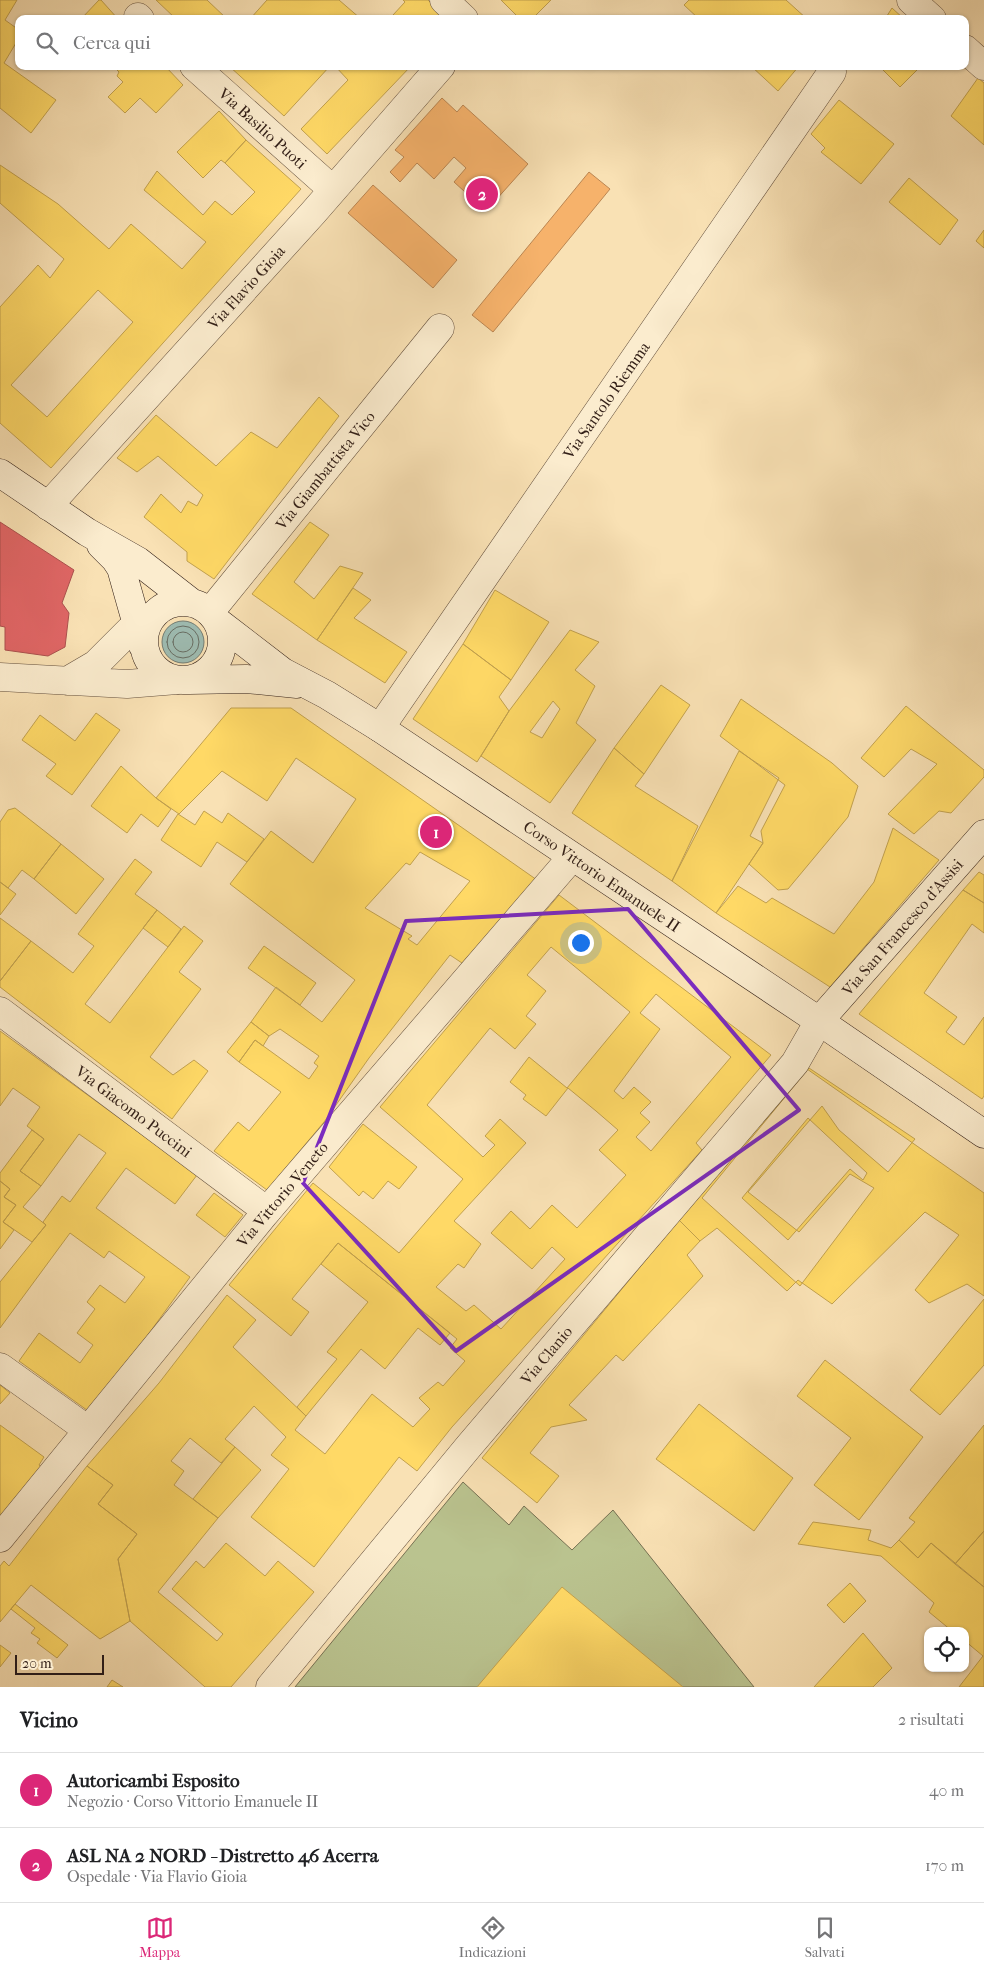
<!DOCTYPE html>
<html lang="it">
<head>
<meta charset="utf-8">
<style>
	body { margin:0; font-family:"IM FELL French Canon",serif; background:#f2f2f2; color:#202124 }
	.controls { position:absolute; right:15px; bottom:15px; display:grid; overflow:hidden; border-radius:10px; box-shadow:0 1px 4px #0004 }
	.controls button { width:45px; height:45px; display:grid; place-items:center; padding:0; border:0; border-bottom:1px solid #e0e0e0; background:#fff; color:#202124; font:25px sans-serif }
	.scale { position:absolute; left:15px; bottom:12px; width:89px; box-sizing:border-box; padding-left:5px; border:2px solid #321f17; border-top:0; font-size:14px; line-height:18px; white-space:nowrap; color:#321f17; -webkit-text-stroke:4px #fbecce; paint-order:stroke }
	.you { position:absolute; left:580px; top:942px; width:18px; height:18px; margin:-12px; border:4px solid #fff; border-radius:50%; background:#1a73e8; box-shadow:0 0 0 8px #1a73e833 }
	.badge { display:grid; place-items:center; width:32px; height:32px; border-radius:50%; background:#db2777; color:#fff; font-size:16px; font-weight:700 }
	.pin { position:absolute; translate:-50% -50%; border:2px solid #fff; box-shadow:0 1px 5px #0006 }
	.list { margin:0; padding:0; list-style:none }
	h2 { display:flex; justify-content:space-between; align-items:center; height:65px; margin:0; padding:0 20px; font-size:21px }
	h2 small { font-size:16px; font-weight:400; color:#757577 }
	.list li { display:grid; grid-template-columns:32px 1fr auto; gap:15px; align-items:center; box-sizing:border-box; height:75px; padding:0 20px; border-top:1px solid #e0e0e0 }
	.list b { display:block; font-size:19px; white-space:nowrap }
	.list p { margin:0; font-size:16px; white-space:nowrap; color:#757577 }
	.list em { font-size:16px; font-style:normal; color:#757577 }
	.icon { flex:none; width:28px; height:28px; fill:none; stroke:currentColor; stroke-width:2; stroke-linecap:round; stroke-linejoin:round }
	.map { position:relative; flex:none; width:984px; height:1687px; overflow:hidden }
	.search { position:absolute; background:#fff; box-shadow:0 1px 4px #0004; left:15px; right:15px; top:15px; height:55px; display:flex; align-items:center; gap:12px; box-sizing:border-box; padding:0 18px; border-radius:10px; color:#757577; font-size:19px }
	.sheet { height:215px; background:#fff }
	nav { display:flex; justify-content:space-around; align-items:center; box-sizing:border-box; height:70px; border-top:1px solid #e0e0e0; background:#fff; font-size:14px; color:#757577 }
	nav a { display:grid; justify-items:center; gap:2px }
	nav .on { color:#db2777 }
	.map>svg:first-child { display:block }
	.green { fill:#bac38f; stroke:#767153 }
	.water { fill:#9ebcb2; stroke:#737d74 }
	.homes { fill:#ffd966; stroke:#c2a14e; fill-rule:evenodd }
	.shops { fill:#e06666; stroke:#ac514e }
	.health { fill:#f6b26b; stroke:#bb8652 }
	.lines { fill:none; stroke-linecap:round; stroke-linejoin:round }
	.shore { stroke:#686e64; stroke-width:1 }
	.minor-casing { stroke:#64503e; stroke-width:29 }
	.tertiary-casing { stroke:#64503e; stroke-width:29 }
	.secondary-casing { stroke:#321f17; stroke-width:29 }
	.minor { stroke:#fbecce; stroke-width:28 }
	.tertiary { stroke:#fbecce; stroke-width:28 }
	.secondary { stroke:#fbecce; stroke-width:28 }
	.marked { fill:none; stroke:#7b2cbf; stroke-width:4; stroke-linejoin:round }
	.labels { text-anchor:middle; stroke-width:5; stroke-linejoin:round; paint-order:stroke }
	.street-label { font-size:16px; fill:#321f17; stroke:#fbecce }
</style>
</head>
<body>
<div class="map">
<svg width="984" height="1687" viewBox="0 0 984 1687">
	<rect width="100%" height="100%" fill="#f9e1b4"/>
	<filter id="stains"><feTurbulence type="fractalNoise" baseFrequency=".004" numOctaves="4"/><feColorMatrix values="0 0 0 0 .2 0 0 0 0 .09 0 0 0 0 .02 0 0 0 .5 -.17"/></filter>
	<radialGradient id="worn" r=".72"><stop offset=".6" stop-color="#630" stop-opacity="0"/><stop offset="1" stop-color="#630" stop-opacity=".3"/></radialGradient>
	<!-- green -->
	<path class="green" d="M463,1482L509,1525L524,1506L572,1550L613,1510L754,1687H295Z"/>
	<!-- water -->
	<path class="water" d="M162 642a21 21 0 1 1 42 0a21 21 0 1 1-42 0Z"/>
	<!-- homes -->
	<path class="homes" d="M0,0H17L5,20L19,30V38L4,63L56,100L31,133L0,108Z
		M99,0H101L118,19H81Z
		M156,0H207L227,19H176Z
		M267,0H339L361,19H250Z
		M403,0H428L447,19H397L393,15L405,2Z
		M501,0H551L532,19H520Z
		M689,0H786L807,19H699L684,5Z
		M892,8L904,19H885Z
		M113,66H165L183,85L156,113L140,98L125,113L108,97L123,82L117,76L119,72Z
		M229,66H330L284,116Z
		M335,66H411L327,154L301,129L348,80Z
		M751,66H799L778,91Z
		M879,66H921L900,87Z
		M978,78L984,83V145L951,116Z
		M839,100L894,144L861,184L821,152L825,148L811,134Z
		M219,111L246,140L225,163L221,160L203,178L177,152Z
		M246,140L301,189L51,468L0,423V307L38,265L50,278L64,259L0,203V165L58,204L109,249L131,224L182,269L206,242L144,190L157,171L203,215L215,201L232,215L255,192L225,163ZM98,290L133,322L47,417L11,385Z
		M909,178L958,220L940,245L889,202Z
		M984,230V248L976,241Z
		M319,397L339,416L214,579L187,561V552L144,517L161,494L181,513L188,501L197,506L203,495L158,456L137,472L117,458L156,415L216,466L251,432L277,448Z
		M310,522L329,535L294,582L314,599L340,566L363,573L317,640L252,594Z
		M353,588L371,600L354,618L407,652L385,683L317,640Z
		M495,590L549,622L511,680L463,644Z
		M570,630L599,642L575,670L595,686L576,723L596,740L550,803L481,756L509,711ZM553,701L560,709L542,738L530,732Z
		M463,644L511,680L499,697L509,711L477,762L413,719Z
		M661,685L690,705L644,774L614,748Z
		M741,699L832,763L858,786L848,817L788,889L778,890L749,864L763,843L761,831L785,785L720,736Z
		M906,706L984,770V777L951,813L939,811L914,834L888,814L937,764L911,749L884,777L861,758Z
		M231,708H291L537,880L462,963L450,955L369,1058L324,1122L267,1190L214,1151L238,1122L249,1131L281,1092L239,1062L255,1040L309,1079L318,1066L314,1063L319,1056L280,1029L269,1036L251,1022L276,987L322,1022L355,980L230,884L271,831L313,863L356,799L296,758L267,801L222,771L179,814L156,798ZM420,852L470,881L417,945L408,939L412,936L365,908L406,863L410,865Z
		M96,713L120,730L72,795L46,776L56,764L22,740L40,715L75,741Z
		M614,748L644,774L635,786L698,826L672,881L572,813Z
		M739,751L779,778L750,836L763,843L716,913L672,881Z
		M121,766L156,798L171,809L158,827L141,814L127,833L91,806Z
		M15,808L61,844L34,879L22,870L8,888L0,882V822L8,810Z
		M204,811L222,823L228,813L264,839L247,862L217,842L201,867L161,840L178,814L195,825Z
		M893,828L939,860L830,987L716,913L738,886L766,903L772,898L834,934L874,882Z
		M61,844L104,879L76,914L34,879Z
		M135,859L152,872L135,894L157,910L85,1004L110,1023L184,926L203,941L179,972L201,989L150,1057L173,1075L194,1060L208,1071L172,1119L0,987V981L31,941L73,973L94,946L78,934Z
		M979,872L984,875V903L963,890Z
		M0,882L16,894L0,915Z
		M963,890L984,903V933L972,924L924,993L957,1017L946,1032L964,1045L984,1017V1096L982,1099L859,1014Z
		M559,895L771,1055L696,1143L702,1150L452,1427L417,1471L399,1457L314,1567L251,1517L289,1469L271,1455L286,1437L254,1406L225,1439L235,1447L221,1463L190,1438L171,1461L184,1471L174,1485L218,1518L158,1592L217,1641L223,1634L172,1589L196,1561L204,1568L226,1543L265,1576L278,1561L314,1592L231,1687H205L130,1621L118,1559L137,1534L98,1504L113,1485L87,1466L159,1383L227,1295L256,1320L233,1347L306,1416L295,1430L325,1454L372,1394L413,1427L430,1409L419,1398L438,1382L443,1386L465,1361L450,1348L457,1339L338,1243L292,1299L309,1312L291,1336L229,1285L313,1183L399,1253L463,1179L380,1107ZM551,947L630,1012L567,1088L529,1057L510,1082L526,1095L523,1099L546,1116L568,1088L596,1111L618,1130L599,1150L626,1175L577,1228L552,1205L530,1229L511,1211L491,1233L532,1269L552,1247L565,1259L501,1329L474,1305L466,1311L436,1287L458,1264L464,1268L481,1244L454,1221L526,1143L500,1119L485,1136L495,1145L483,1157L427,1105L490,1028L515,1049L536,1024L526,1016L546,991L527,975ZM656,994L731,1057L651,1151L636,1137L650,1122L640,1113L651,1102L634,1087L623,1099L614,1091L660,1029L640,1013Z
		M157,910L181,929L168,947L143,928Z
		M0,918L31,941L0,981Z
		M264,946L316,983L300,1005L248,968Z
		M251,1022L269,1036L263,1046L255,1040L239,1062L227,1052Z
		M0,1031L197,1175L175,1204L126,1168L96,1208L190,1277L91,1413L19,1361L39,1333L80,1363L93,1345L77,1333L95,1309L87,1302L100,1285L125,1303L145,1277L109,1251L104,1258L70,1233L0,1328V1282L46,1225L43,1222L62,1196L70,1202L106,1153L79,1134L41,1186L20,1171L44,1139L27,1126L40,1107L13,1088L0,1106Z
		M809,1068L915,1139L888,1172L839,1130L822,1106L748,1192L799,1232L850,1174L874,1188L800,1286L702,1198Z
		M807,1069L984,1193V1296L967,1284L929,1303L915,1290L959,1235L925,1212L832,1304L798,1280L787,1291L717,1228L700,1241L679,1220ZM808,1118L867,1173L863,1180L850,1169L788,1240L742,1198Z
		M363,1124L417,1167L399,1189L388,1181L373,1199L363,1191L359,1196L329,1167Z
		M32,1130L44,1139L20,1171L41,1186L23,1207L46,1225L32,1242L3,1222L16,1205L4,1197L10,1189L0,1181V1173Z
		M0,1181L10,1189L4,1197L16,1205L3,1222L14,1230L0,1249Z
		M214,1193L243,1215L225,1237L196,1215Z
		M679,1220L700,1241L687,1255L703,1276L623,1361L616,1355L569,1405L587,1420L551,1427L530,1453L559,1476L537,1503L482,1458Z
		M338,1243L450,1333L440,1345L418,1328L385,1369L361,1349L306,1416L297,1407L337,1359L327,1352L368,1302L321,1264Z
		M984,1299V1365L940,1415L910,1390Z
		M825,1360L923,1437L859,1520L814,1485L851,1438L797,1396Z
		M0,1385L10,1393L0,1404Z
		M699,1404L793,1478L754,1531L656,1459Z
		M0,1425L44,1457L39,1465L44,1469L0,1517Z
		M984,1425V1531L955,1564L931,1543L918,1558L899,1540L915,1522L909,1518Z
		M235,1447L261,1470L218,1518L193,1499Z
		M87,1466L113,1485L98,1504L137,1534L118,1559L130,1621L100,1639L31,1585L0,1622V1566L4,1561L9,1566Z
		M813,1522L871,1530L868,1540L891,1548L899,1540L918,1558L931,1543L984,1587V1687H959L983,1656L965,1641V1631H952L929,1612L934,1603L881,1556L798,1544Z
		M984,1531V1587L955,1564Z
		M850,1583L866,1601L844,1623L827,1605Z
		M562,1587L683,1687H477Z
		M15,1604L68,1645L57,1658L37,1643L40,1639L31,1633L35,1628L11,1609Z
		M863,1633L892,1668L873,1687H814Z
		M0,1645L11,1653L0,1667Z
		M112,1680L123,1687H107Z"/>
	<!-- shops -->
	<path class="shops" d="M0,522L74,570L62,603L69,613L65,647L48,656L5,650V627L0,626Z"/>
	<!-- health -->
	<path class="health" d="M442,98L457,112L463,105L528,164L486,211L454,182L466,168L454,157L434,179L417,163L400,182L390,172L404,157L395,150Z
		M589,172L610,189L493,332L472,315Z
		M373,185L457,260L433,288L348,213Z"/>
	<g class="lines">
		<!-- shore -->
		<path class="shore" d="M167 642a16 16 0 1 1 32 0a16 16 0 1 1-32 0Z
			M173 642a10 10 0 1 1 20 0a10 10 0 1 1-20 0Z"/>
		<!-- minor casing -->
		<g class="minor-casing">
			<path id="minor" d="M444,0L464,19
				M911,0L932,19
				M138,17L140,19
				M965,49L984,66
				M194,66L333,190
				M48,506L313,213L441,66
				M210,612L440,328
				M0,677L127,684L177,680
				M67,681L96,664L130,630L152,616
				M380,728L832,72
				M0,1011L267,1211
				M0,1367L88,1430
				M270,1687L469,1446L795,1063L819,1021"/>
		</g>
		<!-- tertiary casing -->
		<g class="tertiary-casing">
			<path id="tertiary" d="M0,1538L267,1211L572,857"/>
		</g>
		<!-- secondary casing -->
		<g class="secondary-casing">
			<path id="secondary" d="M0,473L87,532L138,561L192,603
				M101,545L115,559L121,568L143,646
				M144 641a39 39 0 1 1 78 0a39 39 0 1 1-78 0Z
				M218,622L283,672L327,695L380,728L819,1021L984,1134
				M189,680L246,679L297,684
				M819,1021L984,834"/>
		</g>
		<!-- minor -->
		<use href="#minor" class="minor"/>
		<!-- tertiary -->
		<use href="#tertiary" class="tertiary"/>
		<!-- secondary -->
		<use href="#secondary" class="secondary"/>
	</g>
	<!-- marked area -->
	<path class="marked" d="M628,909L799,1110L456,1351L303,1183L406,921Z"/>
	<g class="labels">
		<!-- street labels -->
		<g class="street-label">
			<text transform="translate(263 128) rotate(42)" y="6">Via Basilio Puoti</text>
			<text transform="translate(246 287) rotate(-48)" y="6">Via Flavio Gioia</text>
			<text transform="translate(606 400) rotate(-55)" y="6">Via Santolo Riemma</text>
			<text transform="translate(325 470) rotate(-51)" y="6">Via Giambattista Vico</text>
			<text transform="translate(602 876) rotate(34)" y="6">Corso Vittorio Emanuele II</text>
			<text transform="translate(902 927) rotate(-49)" y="6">Via San Francesco d'Assisi</text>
			<text transform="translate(134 1111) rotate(37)" y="6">Via Giacomo Puccini</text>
			<text transform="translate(282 1194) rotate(-50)" y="6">Via Vittorio Veneto</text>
			<text transform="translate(546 1355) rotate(-50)" y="6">Via Clanio</text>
		</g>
	</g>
	<rect width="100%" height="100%" filter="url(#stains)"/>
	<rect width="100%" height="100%" fill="url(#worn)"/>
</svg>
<div class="controls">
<button><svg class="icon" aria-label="locate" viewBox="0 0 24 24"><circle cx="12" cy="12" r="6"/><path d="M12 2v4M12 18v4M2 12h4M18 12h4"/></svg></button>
</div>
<div class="scale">20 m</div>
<div class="you"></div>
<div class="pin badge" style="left:436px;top:832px">1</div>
<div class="pin badge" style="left:482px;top:194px">2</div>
<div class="search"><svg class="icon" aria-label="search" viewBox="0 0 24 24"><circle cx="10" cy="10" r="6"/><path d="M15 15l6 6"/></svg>Cerca qui</div>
</div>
<section class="sheet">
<h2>Vicino<small>2 risultati</small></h2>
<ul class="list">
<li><span class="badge">1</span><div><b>Autoricambi Esposito</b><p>Negozio · Corso Vittorio Emanuele II</p></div><em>40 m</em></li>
<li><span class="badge">2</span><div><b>ASL NA 2 NORD - Distretto 46 Acerra</b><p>Ospedale · Via Flavio Gioia</p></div><em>170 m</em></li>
</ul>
</section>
<nav>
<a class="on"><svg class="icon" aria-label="map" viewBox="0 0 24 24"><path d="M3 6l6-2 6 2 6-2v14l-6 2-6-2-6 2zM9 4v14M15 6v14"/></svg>Mappa</a>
<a><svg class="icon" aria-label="directions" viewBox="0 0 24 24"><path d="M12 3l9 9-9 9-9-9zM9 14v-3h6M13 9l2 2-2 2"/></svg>Indicazioni</a>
<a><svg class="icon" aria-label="saved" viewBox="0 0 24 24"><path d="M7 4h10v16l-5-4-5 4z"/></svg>Salvati</a>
</nav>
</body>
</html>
